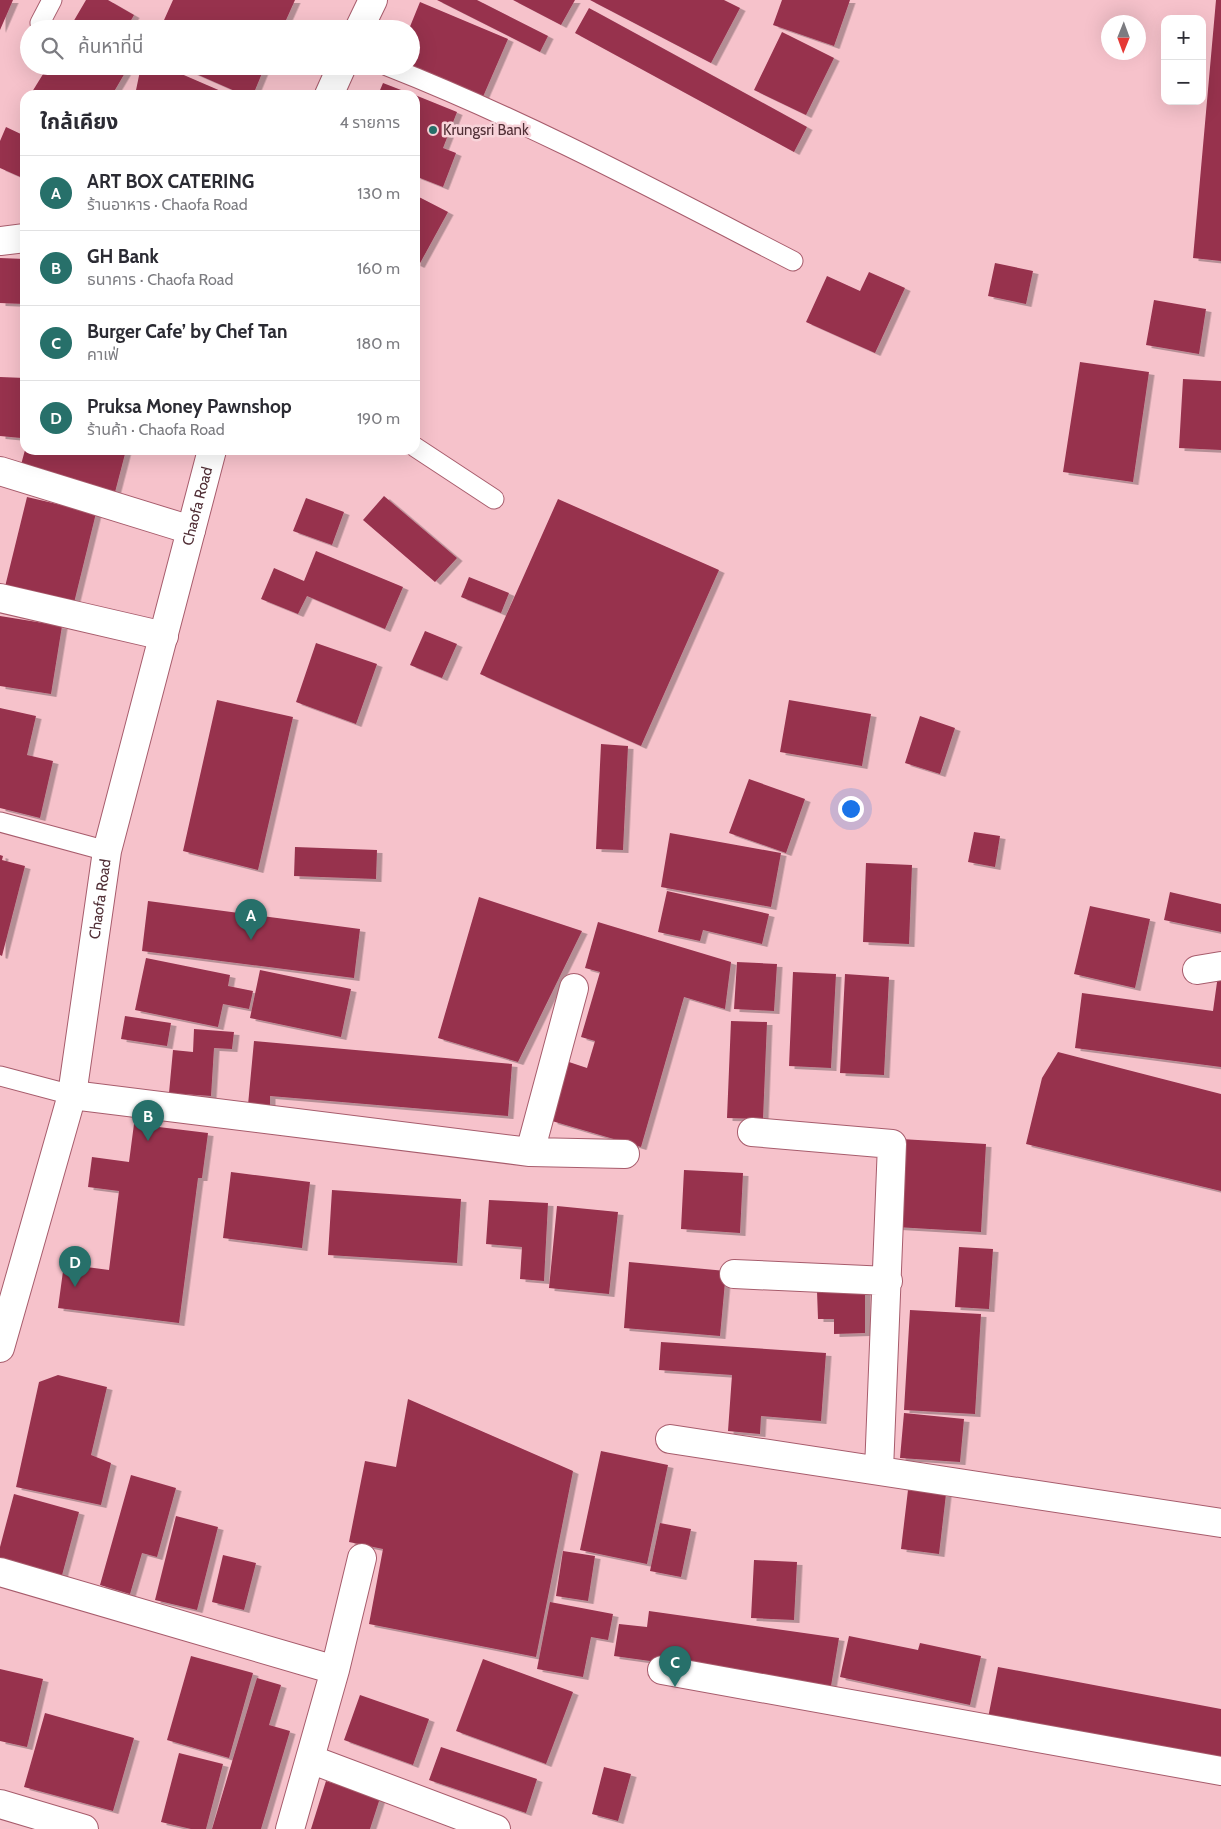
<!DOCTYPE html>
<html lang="th">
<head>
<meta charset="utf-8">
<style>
	body { margin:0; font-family:Cabin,"Noto Sans Thai",sans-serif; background:#f2f2f3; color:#2b2b33 }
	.controls { position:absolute; right:15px; top:15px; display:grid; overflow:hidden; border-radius:10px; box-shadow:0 5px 20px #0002 }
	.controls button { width:45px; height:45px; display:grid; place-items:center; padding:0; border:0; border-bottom:1px solid #e1e1e2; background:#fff; color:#2b2b33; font:25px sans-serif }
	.compass { position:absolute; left:1101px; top:15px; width:45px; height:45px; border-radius:50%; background:#fff; box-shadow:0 5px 20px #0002; rotate:181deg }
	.you { position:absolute; left:850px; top:808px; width:18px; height:18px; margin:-12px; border:4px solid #fff; border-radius:50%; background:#1a73e8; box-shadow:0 0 0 8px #1a73e833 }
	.badge { display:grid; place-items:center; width:32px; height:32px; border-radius:50%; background:#27706a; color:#fff; font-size:16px; font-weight:700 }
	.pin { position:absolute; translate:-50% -41px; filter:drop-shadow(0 1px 2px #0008) }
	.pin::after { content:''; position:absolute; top:26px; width:18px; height:15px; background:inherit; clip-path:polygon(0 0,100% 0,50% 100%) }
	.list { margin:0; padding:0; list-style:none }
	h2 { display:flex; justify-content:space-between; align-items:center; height:65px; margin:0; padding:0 20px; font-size:21px }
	h2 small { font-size:16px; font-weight:400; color:#7c7c81 }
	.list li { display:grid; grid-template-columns:32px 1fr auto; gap:15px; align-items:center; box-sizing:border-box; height:75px; padding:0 20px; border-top:1px solid #e1e1e2 }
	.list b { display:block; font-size:19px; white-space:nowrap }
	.list p { margin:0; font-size:16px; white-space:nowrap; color:#7c7c81 }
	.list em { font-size:16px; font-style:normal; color:#7c7c81 }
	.icon { flex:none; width:28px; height:28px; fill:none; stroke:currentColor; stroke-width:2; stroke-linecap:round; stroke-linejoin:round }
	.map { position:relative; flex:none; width:1221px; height:1829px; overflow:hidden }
	.search { position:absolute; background:#fff; box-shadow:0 5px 20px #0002; left:20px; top:20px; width:400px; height:55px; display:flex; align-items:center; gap:12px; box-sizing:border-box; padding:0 18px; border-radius:28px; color:#7c7c81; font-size:19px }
	.panel { position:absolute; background:#fff; box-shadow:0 5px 20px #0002; left:20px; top:90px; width:400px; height:365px; border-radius:15px }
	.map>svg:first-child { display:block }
	.building { fill:#97314e; filter:url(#shadow) }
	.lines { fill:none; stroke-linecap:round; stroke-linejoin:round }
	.lane-casing { stroke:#a75c6c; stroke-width:21 }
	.street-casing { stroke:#a75c6c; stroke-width:30 }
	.secondary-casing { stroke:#a75c6c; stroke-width:30 }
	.lane { stroke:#fff; stroke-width:19 }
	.street { stroke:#fff; stroke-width:28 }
	.secondary { stroke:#fff; stroke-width:28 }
	.poi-dot { fill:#27706a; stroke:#f8d4da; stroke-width:2 }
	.labels { text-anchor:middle; stroke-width:5; stroke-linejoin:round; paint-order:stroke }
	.poi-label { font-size:15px; fill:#512f36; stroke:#f8d4da; text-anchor:start }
	.street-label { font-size:15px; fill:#512f36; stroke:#f8d4da }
</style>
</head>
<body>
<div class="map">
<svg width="1221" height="1829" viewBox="0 0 1221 1829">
	<defs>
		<filter id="shadow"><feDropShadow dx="5.5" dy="3" stdDeviation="0" flood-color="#0004"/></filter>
	</defs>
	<rect width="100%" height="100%" fill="#f6c2cb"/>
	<!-- building -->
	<path class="building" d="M0,0H13L0,30Z
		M86,0H108L134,15L126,29H69Z
		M173,0H295L282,29H160Z
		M437,0H477L548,36L540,52Z
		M513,0H575L561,25Z
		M590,0H724L740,8L711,63Z
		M782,0H850L834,46L773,25Z
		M1216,0H1221V261L1193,258Z
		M420,2L508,39L482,99L411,66V29H409Z
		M589,8L807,127L794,152L575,33Z
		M782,32L834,58L806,115L754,90Z
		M48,66H129L112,95H37L32,92Z
		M141,66H163L230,95H135Z
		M178,66H265L253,95H244Z
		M383,83L414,95H378Z
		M415,95L457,112L443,148L456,153L443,187L415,176Z
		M6,127L25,136V179L0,168V141Z
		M415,195L448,212L419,265L415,263Z
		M0,258L25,259V304L0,303Z
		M995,263L1033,271L1026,304L988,296Z
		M869,272L905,288L875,353L806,322L827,276L860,291Z
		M1154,300L1206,309L1199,354L1146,345Z
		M1080,362L1149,372L1133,482L1063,472Z
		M0,377L25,378L21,438L0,436Z
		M1183,379L1221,381V450L1179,448Z
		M25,450H126L114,496L19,472Z
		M384,496L457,558L435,582L363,520Z
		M27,497L96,513L72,611L3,595Z
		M306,498L344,512L332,545L293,531Z
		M558,499L719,570L641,746L480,674Z
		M316,551L403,587L385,629L307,596L298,614L261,599L274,568L304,581Z
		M469,577L509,593L501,613L461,597Z
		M0,616L62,626L51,694L0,686Z
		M425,631L457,644L442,678L410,665Z
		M316,643L377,664L356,724L296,702Z
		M217,700L293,717L258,870L183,851Z
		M789,700L871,714L862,766L780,752Z
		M0,708L36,716L27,755L53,761L40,818L0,808Z
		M920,716L955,728L940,774L905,763Z
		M601,744L628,746L623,850L596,849Z
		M749,779L805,799L786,853L729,833Z
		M974,832L1000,836L995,867L968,862Z
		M670,833L781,853L771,907L661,887Z
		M295,847L377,850L376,879L294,876Z
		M0,855L3,856L2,860L25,866L2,956L0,955Z
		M866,863L912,865L909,944L863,942Z
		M667,891L769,914L762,944L703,930L700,941L658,932Z
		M1170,892L1221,904V932L1164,920Z
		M479,897L582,931L518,1062L438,1038Z
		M148,901L360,929L354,978L142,951Z
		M1090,906L1150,919L1135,988L1074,974Z
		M598,922L731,962L725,1009L684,997L641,1147L552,1121L569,1062L587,1068L595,1041L581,1037L600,972L585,968Z
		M146,958L230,975L228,986L253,991L249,1009L223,1004L218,1027L135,1010Z
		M737,962L777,964L774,1011L734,1009Z
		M260,970L351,989L341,1037L250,1018Z
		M793,972L836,974L831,1068L789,1066Z
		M845,974L889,977L884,1075L840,1073Z
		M1218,975H1221V1067L1075,1048L1082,993L1213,1011Z
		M125,1016L171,1023L167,1046L121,1039Z
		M731,1021L767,1022L763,1119L727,1118Z
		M194,1029L234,1032L232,1049L214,1048L211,1096L169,1093L173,1050L193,1052Z
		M254,1041L512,1064L508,1116L270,1096V1107L248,1105Z
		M1058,1052L1221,1094V1191L1026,1144L1042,1078Z
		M134,1124L208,1133L202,1178H198L179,1323L58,1308L64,1264L109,1270L119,1191L88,1187L92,1157L129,1162Z
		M901,1139L986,1144L981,1232L896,1227Z
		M684,1170L743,1173L740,1233L681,1229Z
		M231,1172L310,1182L302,1248L223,1238Z
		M332,1190L461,1199L457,1263L328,1255Z
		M489,1200L548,1203L544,1281L520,1279L522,1247L486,1244Z
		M557,1206L618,1212L609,1294L549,1288Z
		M959,1247L993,1249L989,1309L955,1307Z
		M629,1262L726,1271L720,1336L624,1328Z
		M817,1291H865V1333L834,1334V1319H818Z
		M910,1310L981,1314L975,1414L904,1410Z
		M661,1342L826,1353L821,1421L761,1416L760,1434L728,1431L732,1375L659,1370Z
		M58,1375L107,1387L91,1455L111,1463L101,1505L16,1487L39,1382Z
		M408,1399L573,1471L536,1657L369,1624L383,1549L349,1542L365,1461L396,1467Z
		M904,1413L964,1419L960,1462L900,1458Z
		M601,1451L668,1465L647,1564L580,1550Z
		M131,1475L176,1488L157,1557L142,1553L130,1594L100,1585Z
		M908,1490L946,1494L939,1554L901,1549Z
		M14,1494L79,1512L61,1579L0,1563V1547Z
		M176,1516L218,1527L197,1610L155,1600Z
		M660,1523L691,1529L681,1577L650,1571Z
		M563,1551L595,1556L588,1601L556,1596Z
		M223,1555L256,1563L244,1610L212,1602Z
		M754,1560L797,1562L794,1620L751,1618Z
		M550,1602L613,1614L608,1640L591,1637L583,1677L537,1669Z
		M649,1611L839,1638L831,1686L614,1656L619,1624L647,1627Z
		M849,1636L918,1650L920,1643L981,1656L970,1705L840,1677Z
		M191,1656L253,1673L229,1758L167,1740Z
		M483,1659L573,1692L546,1764L456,1731Z
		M998,1667L1221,1709V1762L988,1718Z
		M0,1669L43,1679L27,1747L0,1741Z
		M257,1678L281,1685L269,1725L290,1731L261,1829H212Z
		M360,1695L429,1719L413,1765L344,1740Z
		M45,1713L134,1738L113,1811L24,1787Z
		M441,1747L537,1779L526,1813L429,1780Z
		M179,1753L223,1764L206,1829H191L161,1822Z
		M604,1767L631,1774L618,1821L592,1814Z
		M326,1781L380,1798L370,1829H311Z"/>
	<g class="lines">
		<!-- lane casing -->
		<g class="lane-casing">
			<path id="lane" d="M40,23L52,0
				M387,66C527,121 659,192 793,261
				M415,447L494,499
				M0,822L107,851
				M0,1076L72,1095"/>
		</g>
		<!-- street casing -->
		<g class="street-casing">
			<path id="street" d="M0,241L25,238
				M0,471L191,530
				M0,598L164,636
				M1197,970L1221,966
				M72,1095L530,1152L625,1154
				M752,1132L892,1144L879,1470
				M530,1152L574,988
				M734,1274L888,1281
				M670,1439L1221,1523
				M0,1572L335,1670
				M662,1670L1221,1771
				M310,1759L496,1829
				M0,1804L84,1829
				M290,1829L335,1670L362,1558"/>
		</g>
		<!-- secondary casing -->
		<g class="secondary-casing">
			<g id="secondary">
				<path d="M359,29L373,0"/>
				<path d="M329,95L342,66"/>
				<path id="s1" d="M0,1348L72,1095L107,851L212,450"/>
			</g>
		</g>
		<!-- lane -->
		<use href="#lane" class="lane"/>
		<!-- street -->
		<use href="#street" class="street"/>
		<!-- secondary -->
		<use href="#secondary" class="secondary"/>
	</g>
	<!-- markers -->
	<circle class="poi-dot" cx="433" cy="130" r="5"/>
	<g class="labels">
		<!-- poi labels -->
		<g class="poi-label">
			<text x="443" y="135">Krungsri Bank</text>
		</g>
		<!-- street labels -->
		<g class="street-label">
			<text dy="5" stroke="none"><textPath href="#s1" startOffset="866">Chaofa Road</textPath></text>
			<text dy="5" stroke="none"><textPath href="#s1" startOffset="461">Chaofa Road</textPath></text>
		</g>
	</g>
</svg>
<div class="controls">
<button>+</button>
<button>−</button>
</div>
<svg class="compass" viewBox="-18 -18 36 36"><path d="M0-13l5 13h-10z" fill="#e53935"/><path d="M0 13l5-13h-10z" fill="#7c7c81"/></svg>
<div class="you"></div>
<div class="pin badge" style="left:251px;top:940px">A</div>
<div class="pin badge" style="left:148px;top:1141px">B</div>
<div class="pin badge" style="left:675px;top:1687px">C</div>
<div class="pin badge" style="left:75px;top:1287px">D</div>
<div class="search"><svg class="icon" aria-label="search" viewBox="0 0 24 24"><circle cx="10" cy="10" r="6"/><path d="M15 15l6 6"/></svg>ค้นหาที่นี่</div>
<section class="panel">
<h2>ใกล้เคียง<small>4 รายการ</small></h2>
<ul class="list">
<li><span class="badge">A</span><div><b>ART BOX CATERING</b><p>ร้านอาหาร · Chaofa Road</p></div><em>130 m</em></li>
<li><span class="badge">B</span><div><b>GH Bank</b><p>ธนาคาร · Chaofa Road</p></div><em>160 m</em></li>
<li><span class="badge">C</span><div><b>Burger Cafe’ by Chef Tan</b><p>คาเฟ่</p></div><em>180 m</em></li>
<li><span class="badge">D</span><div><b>Pruksa Money Pawnshop</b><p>ร้านค้า · Chaofa Road</p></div><em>190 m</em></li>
</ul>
</section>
</div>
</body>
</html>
